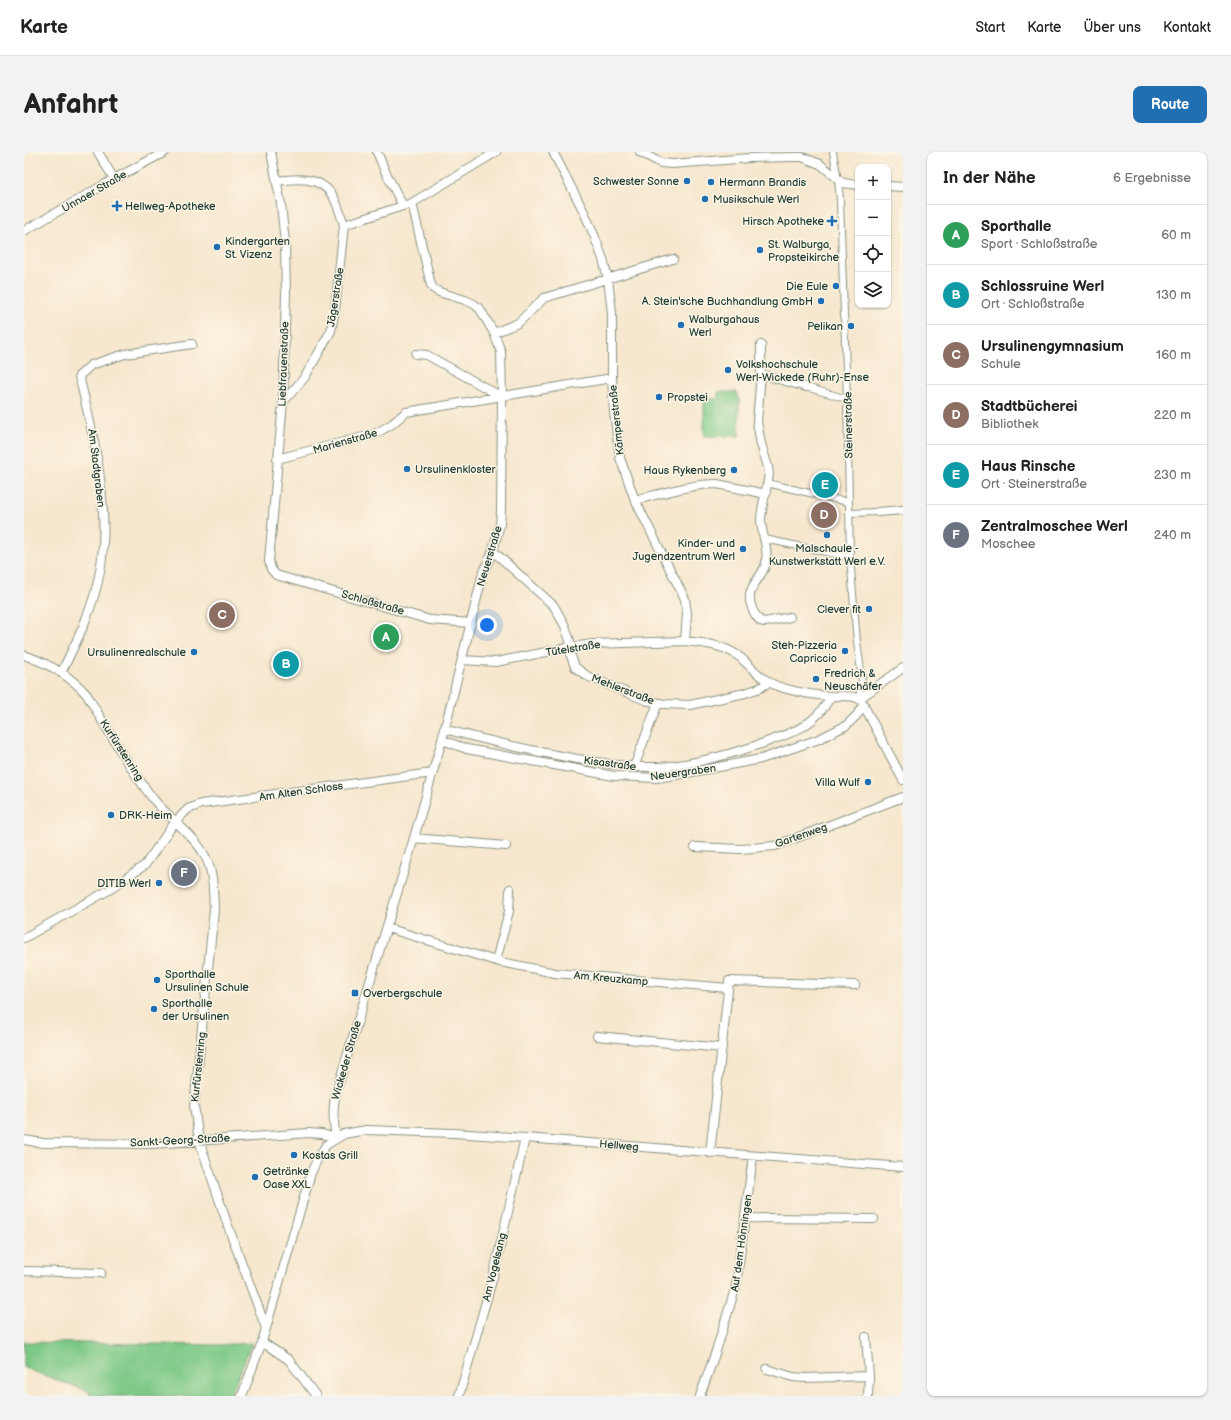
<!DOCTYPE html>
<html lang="de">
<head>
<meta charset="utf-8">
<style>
	body { margin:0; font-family:"Balsamiq Sans",sans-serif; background:#f2f2f2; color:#222 }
	.controls { position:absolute; right:12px; top:12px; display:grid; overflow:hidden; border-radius:8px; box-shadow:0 1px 3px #0004 }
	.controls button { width:36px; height:36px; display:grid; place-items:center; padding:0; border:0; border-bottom:1px solid #e0e0e0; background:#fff; color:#222; font:20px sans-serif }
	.you { position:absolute; left:463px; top:473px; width:14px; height:14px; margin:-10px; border:3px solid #fff; border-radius:50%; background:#1a73e8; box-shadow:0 0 0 6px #1a73e833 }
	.badge { display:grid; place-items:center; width:26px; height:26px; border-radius:50%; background:#1f6fb2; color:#fff; font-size:13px; font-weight:700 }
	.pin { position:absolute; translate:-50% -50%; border:2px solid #fff; box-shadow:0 1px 4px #0006 }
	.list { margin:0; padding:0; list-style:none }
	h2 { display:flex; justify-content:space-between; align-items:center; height:52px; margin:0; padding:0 16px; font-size:17px }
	h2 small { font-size:13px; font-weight:400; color:#767676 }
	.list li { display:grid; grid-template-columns:26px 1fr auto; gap:12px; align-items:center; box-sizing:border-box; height:60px; padding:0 16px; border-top:1px solid #e0e0e0 }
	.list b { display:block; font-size:15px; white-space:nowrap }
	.list p { margin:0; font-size:13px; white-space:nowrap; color:#767676 }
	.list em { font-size:13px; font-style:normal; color:#767676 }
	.icon { flex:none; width:22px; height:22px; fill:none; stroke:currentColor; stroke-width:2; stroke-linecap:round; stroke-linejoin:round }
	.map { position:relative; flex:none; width:879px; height:1244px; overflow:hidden; border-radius:8px }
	header { display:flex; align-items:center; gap:24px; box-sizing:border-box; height:56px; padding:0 20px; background:#fff; border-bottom:1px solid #e0e0e0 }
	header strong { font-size:19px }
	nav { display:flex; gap:22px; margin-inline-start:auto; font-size:14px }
	.intro { display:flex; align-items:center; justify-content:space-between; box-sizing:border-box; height:96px; padding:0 24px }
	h1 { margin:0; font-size:28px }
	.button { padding:10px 18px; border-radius:8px; background:#1f6fb2; color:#fff; font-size:14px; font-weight:700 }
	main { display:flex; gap:24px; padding:0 24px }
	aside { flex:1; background:#fff; border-radius:8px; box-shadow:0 1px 3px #0004 }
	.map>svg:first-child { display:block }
	.green { fill:#7ec987; stroke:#4e835e }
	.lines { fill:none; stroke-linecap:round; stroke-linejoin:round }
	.pedestrian-casing { stroke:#8a9281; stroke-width:8 }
	.minor-casing { stroke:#8a9281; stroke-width:10 }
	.pedestrian { stroke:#fff; stroke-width:6 }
	.minor { stroke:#fff; stroke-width:8 }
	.poi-dot { fill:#1f6fb2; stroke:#fcf5e5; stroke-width:1.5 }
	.labels { text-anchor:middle; stroke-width:3; stroke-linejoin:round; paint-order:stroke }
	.poi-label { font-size:11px; fill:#1f3d34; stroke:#fcf5e5; text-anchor:start }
	.street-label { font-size:11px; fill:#1f3d34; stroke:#fcf5e5 }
</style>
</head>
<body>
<header>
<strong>Karte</strong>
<nav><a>Start</a><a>Karte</a><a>Über uns</a><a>Kontakt</a></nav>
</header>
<div class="intro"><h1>Anfahrt</h1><a class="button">Route</a></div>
<main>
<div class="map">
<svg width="879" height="1244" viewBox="0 0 879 1244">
	<rect width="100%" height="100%" fill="#fcf5e5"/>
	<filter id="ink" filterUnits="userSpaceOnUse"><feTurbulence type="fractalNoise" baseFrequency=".025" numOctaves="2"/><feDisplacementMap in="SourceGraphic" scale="8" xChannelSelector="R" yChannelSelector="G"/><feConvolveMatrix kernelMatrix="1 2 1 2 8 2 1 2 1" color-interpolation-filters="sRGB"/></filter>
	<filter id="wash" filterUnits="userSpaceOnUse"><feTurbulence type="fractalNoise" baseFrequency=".012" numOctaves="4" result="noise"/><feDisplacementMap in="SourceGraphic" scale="16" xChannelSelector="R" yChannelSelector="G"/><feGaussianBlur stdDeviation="0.9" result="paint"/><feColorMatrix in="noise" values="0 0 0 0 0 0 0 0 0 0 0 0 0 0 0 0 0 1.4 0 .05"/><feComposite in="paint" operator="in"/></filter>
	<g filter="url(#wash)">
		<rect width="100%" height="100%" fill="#f6e7ce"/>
		<!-- green -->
		<path class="green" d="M694,240H713V246H715V284H680V246L694,247Z
			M0,1190L192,1193L228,1191L206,1244H65L66,1240L0,1216Z"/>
	</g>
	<g filter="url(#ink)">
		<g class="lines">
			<!-- pedestrian casing -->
			<g class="pedestrian-casing">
				<path id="pedestrian" d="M809,0L814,28L816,48L823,247L826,405L833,490L838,526L835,547
					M782,235L823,247
					M743,331L824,350
					M825,361L854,360
					M741,387L826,405"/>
			</g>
			<!-- minor casing -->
			<g class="minor-casing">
				<path id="minor" d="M74,0L90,27
					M247,0L257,52L261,91L262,142L259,250L245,409L247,417L252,423L406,468L447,471
					M353,0L361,19L379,54
					M529,0L560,60L570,83L579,107L584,127L588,161V226L590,260L596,306L611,348L661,447L663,462L661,489
					M616,0L637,11L648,12L726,6L772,5H778L796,12L819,31L834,33
					M253,29C273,26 296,24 309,44C314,53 317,64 320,73L388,51L472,0
					M864,34L879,35
					M0,79L90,27L141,0
					M470,181L494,171L520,146L649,107
					M737,193V222L733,270L737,292L744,315L745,322C743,337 738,352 737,367C737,382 745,395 742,410C741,422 727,431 726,443C725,452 730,462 736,469L741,470L766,465
					M392,202L403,203L478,245
					M737,222L782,235
					M259,250L281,225L307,179L311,158L320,73
					M253,307L351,282L368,272L382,260L588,226
					M611,348C638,342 666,332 693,332L742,342
					M854,360L879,358
					M469,399L530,454L541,474L548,495L547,504L551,515L563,524L621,548L640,552L666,553L721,541L736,536L745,530
					M0,503C23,511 47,524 63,543C84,578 105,616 130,648C144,665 172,685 181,704C190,721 189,740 190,758L170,954L175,988L204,1074L242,1176
					M438,508L472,510L548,495L569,492L661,489C680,491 702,493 717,506C729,517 740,530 756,535C772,540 789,543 805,544C815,545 826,542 835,547
					M37,521C53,489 70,455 76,419C87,359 70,283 55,224L67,213L101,202L168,192
					M835,547L879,516
					M838,550L879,628
					M420,577C464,589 508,599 553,607C580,611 606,616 634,615C669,613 704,603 737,592C767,581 791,575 807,544
					M418,588L443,597L590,624L632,626L652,623L737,607L763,598L795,587L823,573L833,563L840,552
					M610,615L634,551
					M390,686L482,694
					M671,695L717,697L751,694L879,645
					M363,776L472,809L531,821L704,836
					M0,786L85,738L121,713L151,670L164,657L177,652L408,621
					M472,809L485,759L486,737
					M573,884L698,896
					M312,986C309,967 308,955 313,937L390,686L418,588L459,421L469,399L476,372L477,360L478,245L477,200L470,181L456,157L450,152L441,148L415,140L410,137L407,133L388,51
					M0,988L19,991L128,992L285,981L298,982L312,986
					M686,1001L705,829L831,833
					M722,1066L850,1067
					M0,1119L77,1121
					M842,1185L845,1224L844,1244
					M238,1190L265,1208L292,1244
					M743,1217L769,1225L781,1226L845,1224
					M218,1244L238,1190L287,1021L293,1008L302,993L320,982L342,978L430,981L501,986L879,1015
					M435,1244L469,1125L501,986
					M676,1244L692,1199L712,1134L729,1004"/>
			</g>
			<!-- pedestrian -->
			<use href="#pedestrian" class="pedestrian"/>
			<!-- minor -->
			<use href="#minor" class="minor"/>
		</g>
	</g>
	<!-- markers -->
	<g class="poi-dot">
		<circle cx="663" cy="29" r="4"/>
		<circle cx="687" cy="30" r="4"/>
		<circle cx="681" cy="47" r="4"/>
		<path d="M91 48h4v4h4v4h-4v4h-4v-4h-4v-4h4z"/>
		<path d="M806 63h4v4h4v4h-4v4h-4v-4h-4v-4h4z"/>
		<circle cx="193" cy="95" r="4"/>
		<circle cx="736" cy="98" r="4"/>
		<circle cx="812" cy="134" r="4"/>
		<circle cx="797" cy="149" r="4"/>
		<circle cx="657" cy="173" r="4"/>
		<circle cx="827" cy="174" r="4"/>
		<circle cx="704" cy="218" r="4"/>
		<circle cx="635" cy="245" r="4"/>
		<circle cx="383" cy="317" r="4"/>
		<circle cx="710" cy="318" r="4"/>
		<circle cx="803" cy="383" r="4"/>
		<circle cx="719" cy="397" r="4"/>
		<circle cx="845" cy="457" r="4"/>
		<circle cx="821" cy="499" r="4"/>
		<circle cx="170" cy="500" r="4"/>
		<circle cx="792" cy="527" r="4"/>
		<circle cx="844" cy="630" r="4"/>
		<circle cx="87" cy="663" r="4"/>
		<circle cx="135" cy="731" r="4"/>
		<circle cx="133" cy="828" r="4"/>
		<rect x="327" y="837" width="8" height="8" rx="2"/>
		<circle cx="130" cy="857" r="4"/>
		<circle cx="270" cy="1003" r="4"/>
		<circle cx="231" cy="1025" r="4"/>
	</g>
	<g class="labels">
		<!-- poi labels -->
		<g class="poi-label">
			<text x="655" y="33" text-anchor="end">Schwester Sonne</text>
			<text x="695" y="34">Hermann Brandis</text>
			<text x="689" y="51">Musikschule Werl</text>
			<text x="101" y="58">Hellweg-Apotheke</text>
			<text x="800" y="73" text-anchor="end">Hirsch Apotheke</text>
			<text x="201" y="93">Kindergarten<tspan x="201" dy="13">St. Vizenz</tspan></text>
			<text x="744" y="96">St. Walburga,<tspan x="744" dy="13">Propsteikirche</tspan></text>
			<text x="804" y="138" text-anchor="end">Die Eule</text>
			<text x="789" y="153" text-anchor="end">A. Stein'sche Buchhandlung GmbH</text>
			<text x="665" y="171">Walburgahaus<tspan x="665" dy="13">Werl</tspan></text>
			<text x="819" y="178" text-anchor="end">Pelikan</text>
			<text x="712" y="216">Volkshochschule<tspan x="712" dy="13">Werl-Wickede (Ruhr)-Ense</tspan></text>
			<text x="643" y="249">Propstei</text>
			<text x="391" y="321">Ursulinenkloster</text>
			<text x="702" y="322" text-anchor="end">Haus Rykenberg</text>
			<text x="711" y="395" text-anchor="end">Kinder- und<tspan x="711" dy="13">Jugendzentrum Werl</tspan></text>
			<text x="803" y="400" text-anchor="middle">Malschaule -<tspan x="803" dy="13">Kunstwerkstatt Werl e.V.</tspan></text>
			<text x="837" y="461" text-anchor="end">Clever fit</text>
			<text x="813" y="497" text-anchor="end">Steh-Pizzeria<tspan x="813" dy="13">Capriccio</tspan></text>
			<text x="162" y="504" text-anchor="end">Ursulinenrealschule</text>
			<text x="800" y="525">Fredrich &amp;<tspan x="800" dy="13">Neuschäfer</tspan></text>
			<text x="836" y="634" text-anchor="end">Villa Wulf</text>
			<text x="95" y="667">DRK-Heim</text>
			<text x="127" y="735" text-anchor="end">DITIB Werl</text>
			<text x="141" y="826">Sporthalle<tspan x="141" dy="13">Ursulinen Schule</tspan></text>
			<text x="339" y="845">Overbergschule</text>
			<text x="138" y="855">Sporthalle<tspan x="138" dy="13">der Ursulinen</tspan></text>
			<text x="278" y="1007">Kostas Grill</text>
			<text x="239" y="1023">Getränke<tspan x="239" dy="13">Oase XXL</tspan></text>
		</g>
		<!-- street labels -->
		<g class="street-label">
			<text transform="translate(70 39) rotate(-30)" y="4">Unnaer Straße</text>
			<text transform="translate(311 145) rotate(-81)" y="4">Jägerstraße</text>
			<text transform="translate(259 212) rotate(-88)" y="4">Liebfrauenstraße</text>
			<text transform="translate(592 268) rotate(-96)" y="4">Kämperstraße</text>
			<text transform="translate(824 273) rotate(-91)" y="4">Steinerstraße</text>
			<text transform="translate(321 289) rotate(-16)" y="4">Marienstraße</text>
			<text transform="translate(73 316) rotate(83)" y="4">Am Stadtgraben</text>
			<text transform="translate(465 404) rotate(-73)" y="4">Neuerstraße</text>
			<text transform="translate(349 450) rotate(16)" y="4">Schloßstraße</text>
			<text transform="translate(549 496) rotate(-9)" y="4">Tütelstraße</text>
			<text transform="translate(599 537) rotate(21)" y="4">Mehlerstraße</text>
			<text transform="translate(98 598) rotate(57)" y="4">Kurfürstenring</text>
			<text transform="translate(586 611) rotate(7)" y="4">Kisastraße</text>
			<text transform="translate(659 620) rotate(-8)" y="4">Neuergraben</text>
			<text transform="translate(277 639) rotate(-8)" y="4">Am Alten Schloss</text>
			<text transform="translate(777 683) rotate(-19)" y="4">Gartenweg</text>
			<text transform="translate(587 826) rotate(5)" y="4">Am Kreuzkamp</text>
			<text transform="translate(322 908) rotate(-74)" y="4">Wickeder Straße</text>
			<text transform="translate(174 915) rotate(-84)" y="4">Kurfürstenring</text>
			<text transform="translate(156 988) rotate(-3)" y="4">Sankt-Georg-Straße</text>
			<text transform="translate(595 993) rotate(5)" y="4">Hellweg</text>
			<text transform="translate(717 1091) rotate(-82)" y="4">Auf dem Hönningen</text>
			<text transform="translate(470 1115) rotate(-76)" y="4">Am Vogelsang</text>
		</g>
	</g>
</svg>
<div class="controls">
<button>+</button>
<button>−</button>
<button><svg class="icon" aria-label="locate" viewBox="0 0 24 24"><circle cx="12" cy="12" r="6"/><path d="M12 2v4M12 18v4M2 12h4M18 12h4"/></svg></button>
<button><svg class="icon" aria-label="layers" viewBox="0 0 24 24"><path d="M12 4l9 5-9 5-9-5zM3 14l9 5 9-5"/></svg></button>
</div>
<div class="you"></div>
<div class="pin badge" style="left:362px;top:485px;background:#2e9e5b">A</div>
<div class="pin badge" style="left:262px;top:512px;background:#0f9aa8">B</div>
<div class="pin badge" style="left:198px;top:463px;background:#8d6e63">C</div>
<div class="pin badge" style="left:800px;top:363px;background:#8d6e63">D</div>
<div class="pin badge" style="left:801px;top:333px;background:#0f9aa8">E</div>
<div class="pin badge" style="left:160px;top:721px;background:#6b7280">F</div>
</div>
<aside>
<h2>In der Nähe<small>6 Ergebnisse</small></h2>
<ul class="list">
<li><span class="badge" style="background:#2e9e5b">A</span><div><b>Sporthalle</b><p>Sport · Schloßstraße</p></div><em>60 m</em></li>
<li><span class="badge" style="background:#0f9aa8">B</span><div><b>Schlossruine Werl</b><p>Ort · Schloßstraße</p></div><em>130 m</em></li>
<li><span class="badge" style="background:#8d6e63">C</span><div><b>Ursulinengymnasium</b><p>Schule</p></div><em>160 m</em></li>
<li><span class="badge" style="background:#8d6e63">D</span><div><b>Stadtbücherei</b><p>Bibliothek</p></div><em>220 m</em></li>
<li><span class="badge" style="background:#0f9aa8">E</span><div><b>Haus Rinsche</b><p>Ort · Steinerstraße</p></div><em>230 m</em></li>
<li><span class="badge" style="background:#6b7280">F</span><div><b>Zentralmoschee Werl</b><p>Moschee</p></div><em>240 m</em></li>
</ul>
</aside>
</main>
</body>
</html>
